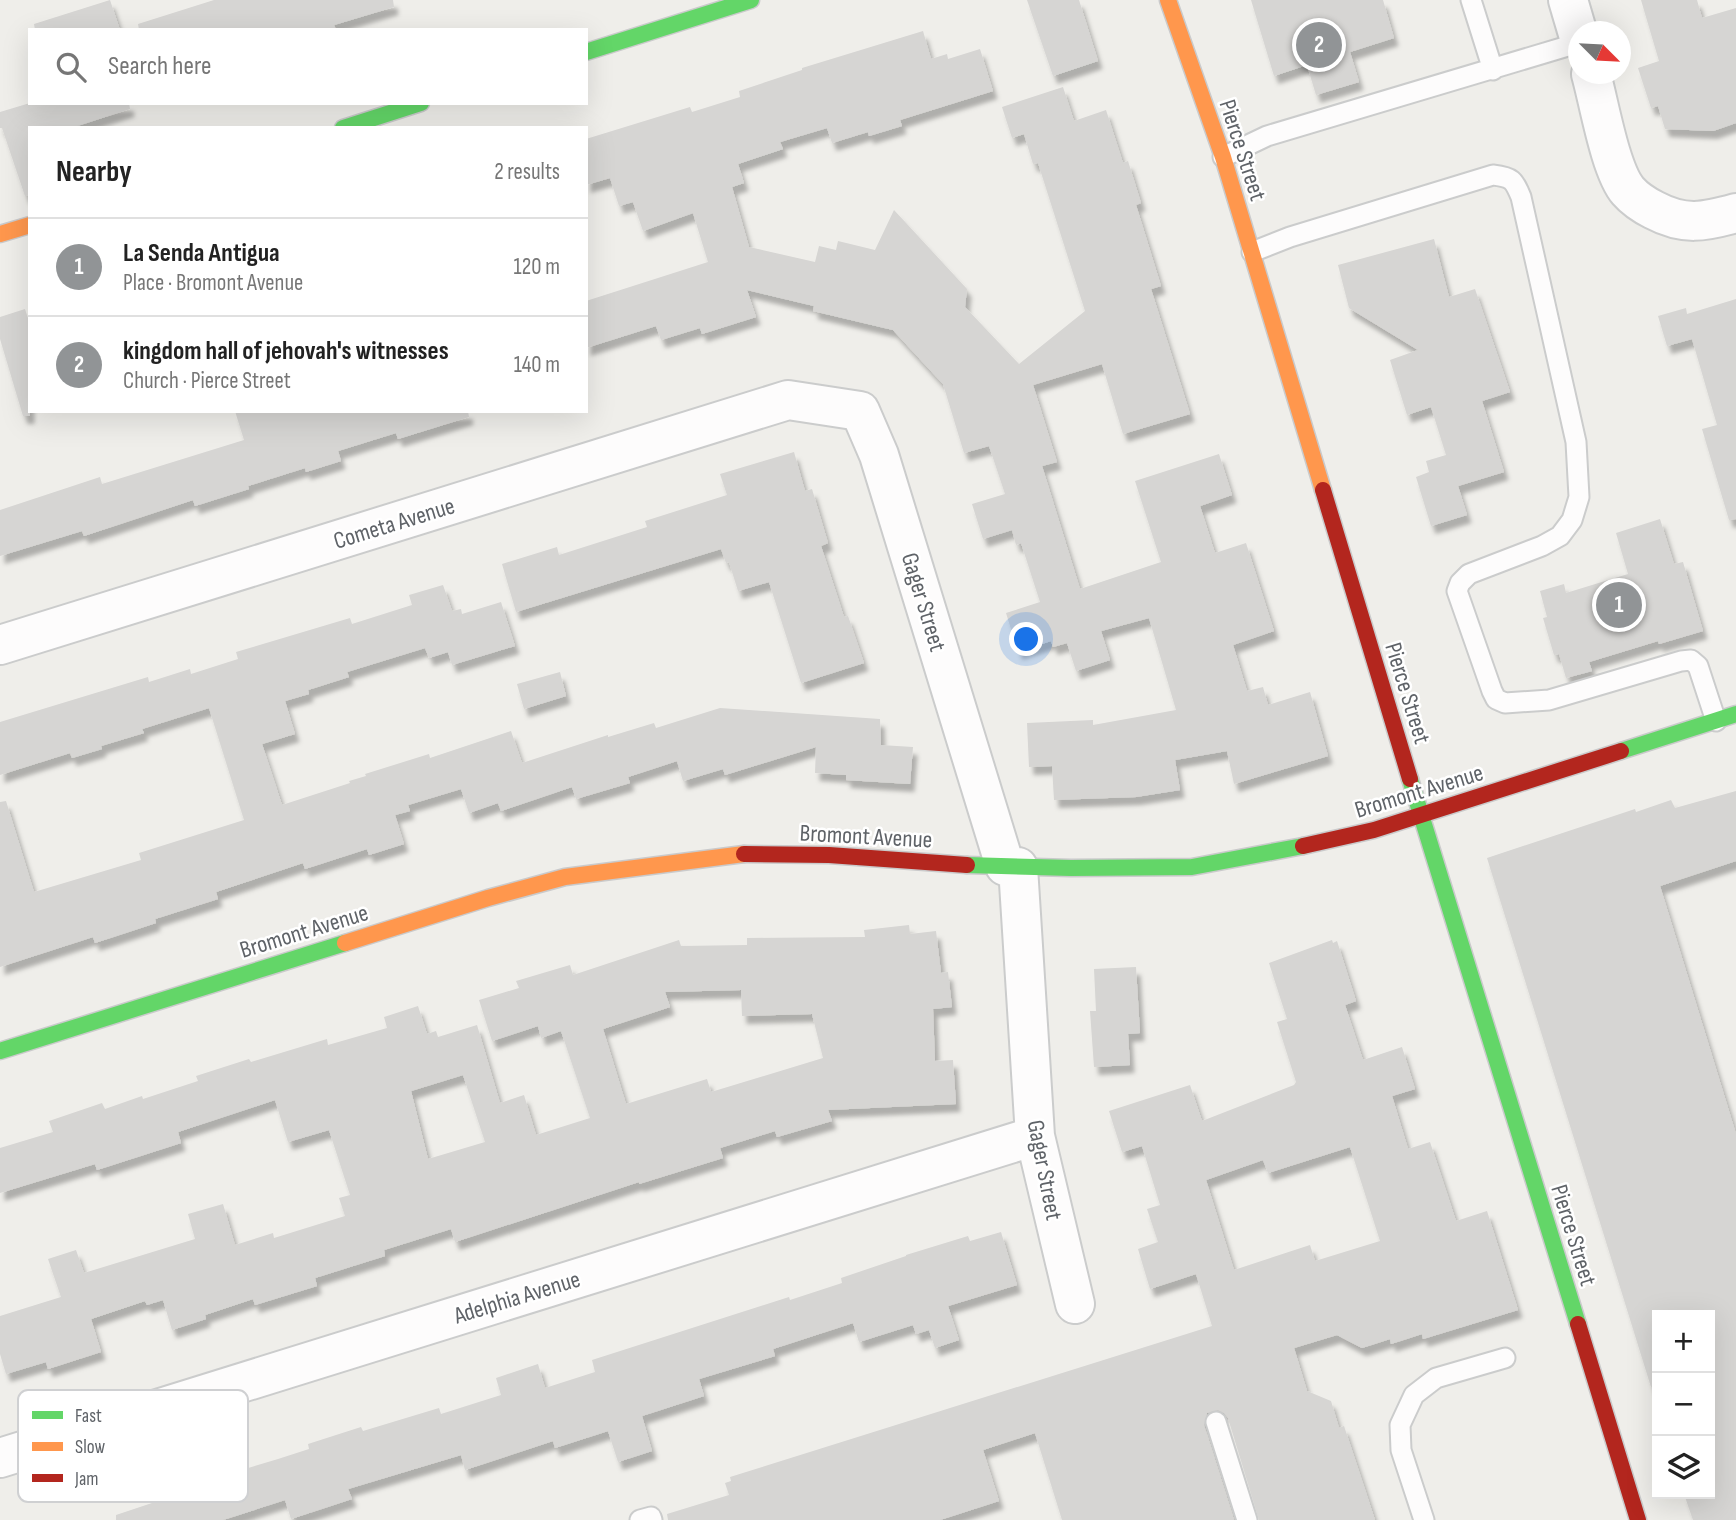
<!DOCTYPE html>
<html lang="en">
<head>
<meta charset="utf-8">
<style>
	body { margin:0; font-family:"Sofia Sans Condensed",sans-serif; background:#f6f6f6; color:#222 }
	.controls { position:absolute; right:21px; bottom:21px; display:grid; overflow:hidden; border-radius:0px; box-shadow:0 7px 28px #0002 }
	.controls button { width:63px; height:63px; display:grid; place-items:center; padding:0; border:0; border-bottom:2px solid #e0e0e0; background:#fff; color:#222; font:35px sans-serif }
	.compass { position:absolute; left:1568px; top:21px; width:63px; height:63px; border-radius:50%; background:#fff; box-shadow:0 7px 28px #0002; rotate:114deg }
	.you { position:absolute; left:1027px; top:640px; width:24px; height:24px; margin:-18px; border:5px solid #fff; border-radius:50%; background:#1a73e8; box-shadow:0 0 0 10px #1a73e833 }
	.badge { display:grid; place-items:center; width:46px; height:46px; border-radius:50%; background:#919496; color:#fff; font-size:23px; font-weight:700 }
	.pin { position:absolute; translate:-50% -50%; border:4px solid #fff; box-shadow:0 2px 7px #0006 }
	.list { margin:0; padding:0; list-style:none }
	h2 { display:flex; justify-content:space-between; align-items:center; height:91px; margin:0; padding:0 28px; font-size:30px }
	h2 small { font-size:23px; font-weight:400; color:#767676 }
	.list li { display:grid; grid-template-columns:46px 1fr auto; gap:21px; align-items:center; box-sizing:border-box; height:98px; padding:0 28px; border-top:2px solid #e0e0e0 }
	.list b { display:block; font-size:26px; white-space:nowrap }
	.list p { margin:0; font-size:23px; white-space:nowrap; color:#767676 }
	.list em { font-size:23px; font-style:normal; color:#767676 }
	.icon { flex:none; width:38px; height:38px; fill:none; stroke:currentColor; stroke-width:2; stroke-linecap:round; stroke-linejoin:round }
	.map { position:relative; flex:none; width:1736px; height:1520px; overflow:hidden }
	.search { position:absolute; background:#fff; box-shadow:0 7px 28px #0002; left:28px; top:28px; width:560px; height:77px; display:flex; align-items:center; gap:18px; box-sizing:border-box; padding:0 24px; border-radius:0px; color:#767676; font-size:26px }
	.panel { position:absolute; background:#fff; box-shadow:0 7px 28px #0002; left:28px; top:126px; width:560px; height:287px; border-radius:0px }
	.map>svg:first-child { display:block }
	.building { fill:#d6d5d3; fill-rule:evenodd; filter:url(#shadow) }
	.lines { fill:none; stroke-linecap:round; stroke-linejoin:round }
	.lane-casing { stroke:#cbcccc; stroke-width:23 }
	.street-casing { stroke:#cbcccc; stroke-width:42 }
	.fast-casing { stroke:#cacacb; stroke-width:19 }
	.slow-casing { stroke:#cacacb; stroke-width:19 }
	.jam-casing { stroke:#cacacb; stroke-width:19 }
	.lane { stroke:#fdfcfc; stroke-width:19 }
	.street { stroke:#fdfcfc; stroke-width:38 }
	.fast { stroke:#63d668; stroke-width:16 }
	.slow { stroke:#ff974d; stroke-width:16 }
	.jam { stroke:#b3261e; stroke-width:16 }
	.labels { text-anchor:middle; stroke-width:5; stroke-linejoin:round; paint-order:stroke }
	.street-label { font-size:24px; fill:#5f6368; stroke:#fff }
	.key { fill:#fff; stroke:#cfd0d2; stroke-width:2 }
	.key-label { font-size:19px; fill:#5f6368 }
</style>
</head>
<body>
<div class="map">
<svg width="1736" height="1520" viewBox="0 0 1736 1520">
	<defs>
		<filter id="shadow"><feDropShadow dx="4.5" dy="8" stdDeviation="2" flood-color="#0004"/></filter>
	</defs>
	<rect width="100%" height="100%" fill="#efeeea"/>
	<!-- building -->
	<path class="building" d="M110,0L120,30H35L34,24Z
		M214,0H393L394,7L334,25L336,30H139L138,24Z
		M1027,0H1079L1098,61L1053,76Z
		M1251,0H1383L1394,38L1350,52L1359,82L1316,95L1307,65L1274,76Z
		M1641,0H1697L1702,18L1736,8V123L1713,131L1665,129L1658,106L1651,108L1638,68L1659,61Z
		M923,31L931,59L947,54L948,59L980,49L993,91L900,120L902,126L869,136L868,132L832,143L827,128L780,142L783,149L738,164L744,183L732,187L749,247L815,262L819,246L836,250L838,241L875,250L894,210L967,289L965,307L1019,364L1085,311L1038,163L1033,164L1024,134L1012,138L1002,107L1063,87L1074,121L1106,110L1123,163L1128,161L1141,203L1136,205L1161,286L1151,289L1190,414L1123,434L1102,364L1033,385L1057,462L1042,466L1080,589L1161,562L1135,481L1219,454L1232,495L1200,506L1215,553L1246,543L1274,631L1233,645L1247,691L1263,687L1268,705L1310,692L1328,756L1234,784L1227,751L1175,760L1180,790L1136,797L1054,800L1052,766L1029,767L1027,723L1093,720V725L1176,710L1149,618L1101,631L1110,660L1076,671L1067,643L1053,647L1051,641L1018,652L1006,613L1040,602L1021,543L1016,545L1012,530L983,539L972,504L1005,494L989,446L964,453L943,384L893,330L813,311L814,306L747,290L756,317L702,334L700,328L661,340L656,326L586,348V301L708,262L693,213L643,231L633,202L619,206L610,178L586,185V139L690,107L692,112L740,97L739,91L802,70V68Z
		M30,103H129L130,109L71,128H30V195L25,196L2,128H0V112Z
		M1434,239L1449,297L1475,289L1510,392L1482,401L1504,472L1458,486L1467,515L1431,526L1416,477L1429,472L1426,461L1446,455L1431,407L1407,415L1390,360L1418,350L1349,308L1338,265Z
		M1736,299V519L1729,520L1702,429L1717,425L1692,339L1667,346L1658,316L1686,308L1687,314Z
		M25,309L30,325V416H23L0,339V317Z
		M235,411H468L469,417L398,439L396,433L338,451L341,461L306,472L305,468L248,486L249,489L195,506L193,500L84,536L82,531L0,556V510L100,477L102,484L244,440Z
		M794,452L805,491L812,489L828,543L821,546L844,617L848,616L864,663L801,683L769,582L738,591L729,562L726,563L721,549L516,612L502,564L557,547L559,555L647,527L645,521L727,495L720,474Z
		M1660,519L1674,564L1683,562L1703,631L1659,644L1658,641L1589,662L1592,671L1566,678L1559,654L1554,655L1543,618L1547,617L1540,591L1564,584L1566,593L1628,574L1616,533Z
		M443,585L452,611L461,609L462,614L501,602L515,646L452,665L448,652L429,658L425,648L347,672L349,677L308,690L309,694L285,701L295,734L262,744L282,805L350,783L349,781L366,776L365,774L429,754L430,758L511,731L522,763L608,735V737L654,723L656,728L720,708L880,719L881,745L913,747L910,784L846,780V775L815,773L816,747L725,775L723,769L683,781L677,761L628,777L630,783L576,799L572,787L501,811L498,803L469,813L461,789L408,805L410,811L395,815L404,844L369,855L367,849L305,869L303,863L216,892L218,899L155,919L156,923L95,943L93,937L0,967V802L6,801L34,892L141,860L139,853L244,820L209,708L142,729L144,733L101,746L102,749L72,758L70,753L0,775V722L148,677L149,682L190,669L191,674L238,659L236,652L350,618L352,624L412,605L409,595Z
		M560,672L566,696L524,709L517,684Z
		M1736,791V861L1660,886L1736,1134V1520H1693L1684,1494H1710V1315H1657V1386L1651,1387L1487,858L1635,809L1636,812L1671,800L1675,808Z
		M909,925L910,934L936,931L941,973L948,972L952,1007L933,1009L935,1061L953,1060L956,1104L828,1110L832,1121L777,1137L775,1131L720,1148L723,1158L639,1184V1182L455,1242L451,1229L384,1250L385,1256L315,1278L317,1286L255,1305L253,1299L205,1315L206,1319L172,1330L163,1300L147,1305L145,1301L91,1319L101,1352L48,1369L46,1362L6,1374L0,1354V1316L61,1297L48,1259L76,1250L84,1273L195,1239L188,1214L223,1204L235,1245L273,1233L274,1238L345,1216L339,1198L350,1195L329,1130L288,1142L275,1100L178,1132L181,1143L97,1170L95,1164L0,1193V1148L53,1132L49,1121L102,1103L105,1109L142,1096L143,1099L198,1081L196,1076L249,1059L251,1062L327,1039L328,1045L387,1028L384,1017L418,1006L427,1034L436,1031L438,1037L477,1025L500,1103L524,1095L536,1135L590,1118L561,1031L541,1038L538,1026L492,1041L479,1000L519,988L516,981L570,965L573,975L679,940L681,946L747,945V938L865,937L864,930ZM741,990L742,1016L812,1014L823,1058L711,1092L707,1079L626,1104L603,1029L670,1007L665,992ZM463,1075L485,1142L428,1159L411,1091Z
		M1332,940L1333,943L1337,941L1356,1001L1345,1005L1363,1060L1402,1047L1415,1089L1392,1096L1408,1149L1430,1142L1456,1221L1487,1211L1518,1310L1423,1339L1422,1334L1391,1344L1390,1339L1362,1348L1337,1335L1294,1348L1307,1391L1331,1401L1339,1428L1344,1426L1375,1520H1259L1228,1418L1224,1413L1218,1410L1207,1413L1204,1425L1234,1520H1062L1035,1433L983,1450L999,1501L940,1520H668L667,1514L729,1495L725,1483L731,1481L730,1477L1212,1326L1196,1274L1150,1289L1138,1249L1158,1242L1147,1209L1160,1205L1142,1146L1122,1152L1109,1111L1190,1085L1202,1121L1294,1085L1296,1082L1277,1022L1287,1019L1269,963ZM1350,1147L1380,1241L1315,1261L1310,1245L1234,1270L1206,1180L1263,1160L1268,1173Z
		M1136,967L1140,1033L1128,1034L1130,1065L1094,1067L1090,1011H1096L1094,969Z
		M1001,1232L1017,1285L948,1306L959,1340L935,1348L929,1330L916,1334L913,1325L859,1342L853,1323L773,1349L775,1356L699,1379L704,1396L642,1416L652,1451L618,1462L608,1431L555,1448L553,1441L465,1470L461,1455L348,1489L352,1499L291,1519L285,1500L223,1520H116V1515L164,1499L161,1489L214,1473L215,1478L278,1459L309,1449L308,1444L361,1427L363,1431L439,1408L441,1414L501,1395L496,1378L538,1364L545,1388L595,1372L592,1360L789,1297L790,1300L842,1283L841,1278L906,1256V1255L968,1236L970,1241Z"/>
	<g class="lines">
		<!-- lane casing -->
		<g class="lane-casing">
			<path id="lane" d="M1471,0L1493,70
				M1223,157L1267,136L1578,43
				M1252,252L1290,237L1493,175C1512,177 1514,180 1521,197L1576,442L1579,497L1572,520L1560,536L1542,546L1469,574L1460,583L1457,591L1492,691L1496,699L1505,703L1549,700L1681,661L1691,660L1698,666L1716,721
				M1216,1422L1247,1520
				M640,1520L651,1517L652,1520
				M1424,1520L1401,1450L1400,1425L1414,1395L1436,1378L1505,1358"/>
		</g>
		<!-- street casing -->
		<g class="street-casing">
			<path id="street" d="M1568,0L1578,34
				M1591,74C1599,102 1610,170 1628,191C1635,199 1644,205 1654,210C1684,226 1704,222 1736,213
				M0,645L788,400L860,411L879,455L1005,866
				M1018,867L1035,1136L1075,1304
				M0,1458L1035,1136"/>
		</g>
		<!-- fast casing -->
		<g class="fast-casing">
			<path id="fast" d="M586,52L751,0
				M343,128L421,103
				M1621,751L1736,714
				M1410,779L1578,1324
				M967,865L1071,868L1192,867L1303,846
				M0,1051L345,943"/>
		</g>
		<!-- slow casing -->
		<g class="slow-casing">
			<path id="slow" d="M1168,0L1223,157L1323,490
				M0,234L30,225
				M345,943L488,898L565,877L744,854"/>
		</g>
		<!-- jam casing -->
		<g class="jam-casing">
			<path id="jam" d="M1323,490L1410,779
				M1303,846L1374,830L1621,751
				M744,854L829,855L967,865
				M1578,1324L1638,1520"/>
		</g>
		<!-- lane -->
		<use href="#lane" class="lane"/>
		<!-- street -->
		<use href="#street" class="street"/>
		<!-- fast -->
		<use href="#fast" class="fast"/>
		<!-- slow -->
		<use href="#slow" class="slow"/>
		<!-- jam -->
		<use href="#jam" class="jam"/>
	</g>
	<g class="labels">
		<!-- street labels -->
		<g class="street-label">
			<text transform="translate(1243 150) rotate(72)" y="8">Pierce Street</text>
			<text transform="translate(394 523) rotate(-17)" y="8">Cometa Avenue</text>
			<text transform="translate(924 602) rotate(73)" y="8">Gager Street</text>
			<text transform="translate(1408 693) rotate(73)" y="8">Pierce Street</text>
			<text transform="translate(1419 791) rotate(-17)" y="8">Bromont Avenue</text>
			<text transform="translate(866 836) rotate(3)" y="8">Bromont Avenue</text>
			<text transform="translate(304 931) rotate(-17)" y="8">Bromont Avenue</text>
			<text transform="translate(1045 1170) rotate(79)" y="8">Gager Street</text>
			<text transform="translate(1574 1235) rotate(73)" y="8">Pierce Street</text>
			<text transform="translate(517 1297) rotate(-17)" y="8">Adelphia Avenue</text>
		</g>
	</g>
	<!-- legend -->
	<rect x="18" y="1390" width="230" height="112" rx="10" class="key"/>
	<rect x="32" y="1411" width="31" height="8" fill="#63d668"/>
	<rect x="32" y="1442" width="31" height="9" fill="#ff974d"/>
	<rect x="32" y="1474" width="31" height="8" fill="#b3261e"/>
	<g class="key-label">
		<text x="75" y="1422">Fast</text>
		<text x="75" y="1453">Slow</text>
		<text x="75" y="1485">Jam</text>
	</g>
</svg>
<div class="controls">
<button>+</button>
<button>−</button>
<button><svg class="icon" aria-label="layers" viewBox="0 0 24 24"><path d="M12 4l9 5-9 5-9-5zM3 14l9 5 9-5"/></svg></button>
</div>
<svg class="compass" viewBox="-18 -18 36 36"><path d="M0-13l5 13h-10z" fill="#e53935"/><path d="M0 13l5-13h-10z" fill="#767676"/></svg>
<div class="you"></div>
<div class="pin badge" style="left:1619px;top:605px">1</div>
<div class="pin badge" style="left:1319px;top:45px">2</div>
<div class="search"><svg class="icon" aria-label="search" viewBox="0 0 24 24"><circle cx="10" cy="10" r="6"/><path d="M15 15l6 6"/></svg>Search here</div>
<section class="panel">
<h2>Nearby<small>2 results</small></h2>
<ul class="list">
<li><span class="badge">1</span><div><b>La Senda Antigua</b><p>Place · Bromont Avenue</p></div><em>120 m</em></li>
<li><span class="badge">2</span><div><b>kingdom hall of jehovah's witnesses</b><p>Church · Pierce Street</p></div><em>140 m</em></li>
</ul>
</section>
</div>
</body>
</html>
